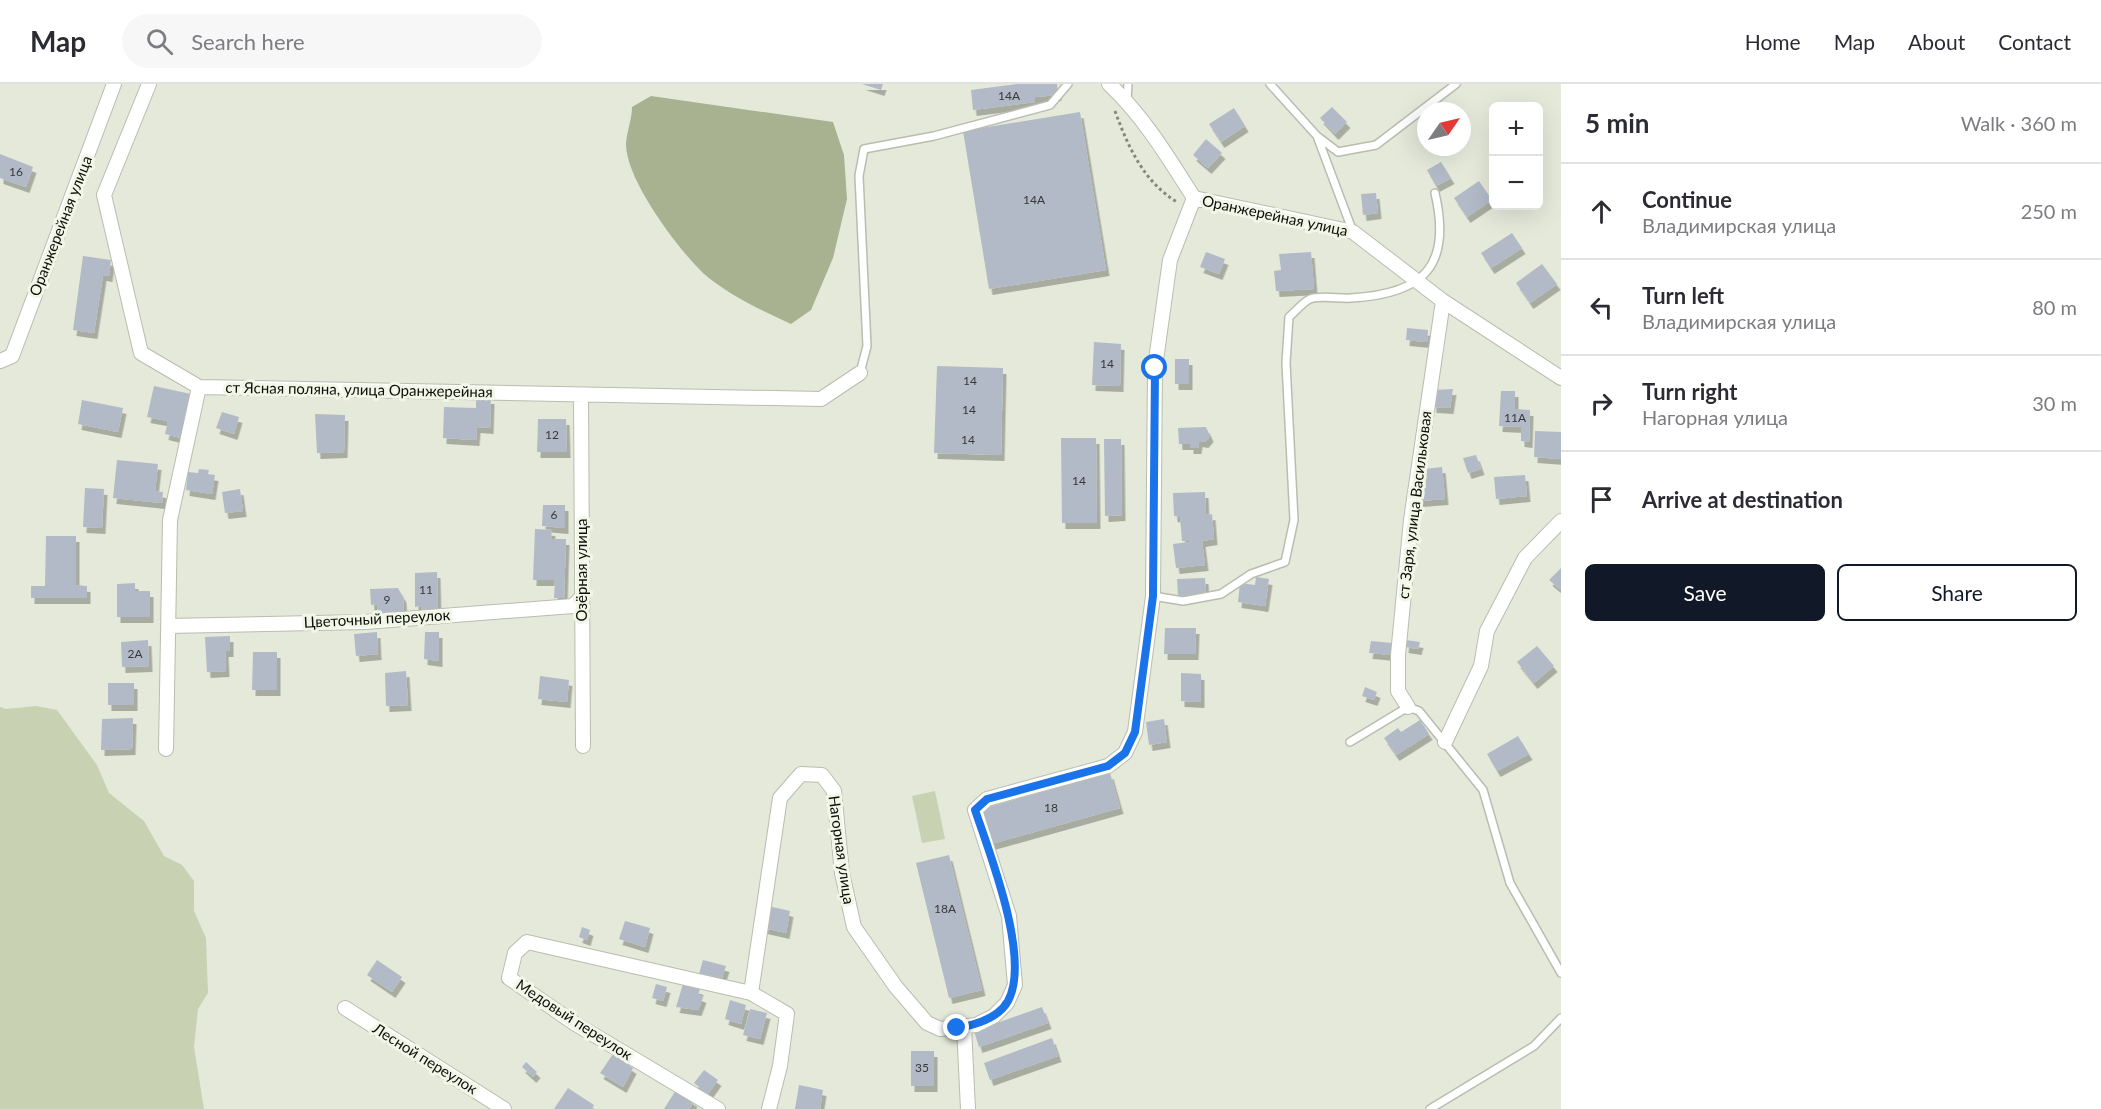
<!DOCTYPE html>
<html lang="en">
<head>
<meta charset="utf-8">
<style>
	body { margin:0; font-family:Lato,sans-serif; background:#f7f7f7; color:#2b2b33 }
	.controls { position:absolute; right:18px; top:18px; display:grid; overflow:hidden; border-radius:9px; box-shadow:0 6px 24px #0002 }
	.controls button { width:54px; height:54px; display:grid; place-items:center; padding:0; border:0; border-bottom:2px solid #e1e1e2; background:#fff; color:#2b2b33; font:30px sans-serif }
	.compass { position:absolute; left:1417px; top:18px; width:54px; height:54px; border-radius:50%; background:#fff; box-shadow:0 6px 24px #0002; rotate:56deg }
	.stop { position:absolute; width:18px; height:18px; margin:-14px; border:4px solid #1a73e8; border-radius:50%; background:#fff }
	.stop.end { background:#1a73e8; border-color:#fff; box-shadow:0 2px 6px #0008 }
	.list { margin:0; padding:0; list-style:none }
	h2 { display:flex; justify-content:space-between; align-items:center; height:78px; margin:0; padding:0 24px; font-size:26px }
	h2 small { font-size:20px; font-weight:400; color:#7c7c81 }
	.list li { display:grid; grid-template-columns:39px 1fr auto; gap:18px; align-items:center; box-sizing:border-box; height:96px; padding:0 24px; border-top:2px solid #e1e1e2 }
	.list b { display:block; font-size:22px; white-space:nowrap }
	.list p { margin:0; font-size:20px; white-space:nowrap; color:#7c7c81 }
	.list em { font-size:20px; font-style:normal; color:#7c7c81 }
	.actions { display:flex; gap:12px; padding:18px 24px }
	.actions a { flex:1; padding:14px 0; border:2px solid #111827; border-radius:9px; text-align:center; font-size:21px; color:#111827 }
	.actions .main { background:#111827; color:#fff }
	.icon { flex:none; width:33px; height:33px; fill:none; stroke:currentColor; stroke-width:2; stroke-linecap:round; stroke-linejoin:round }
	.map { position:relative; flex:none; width:1561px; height:1025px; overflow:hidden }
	header { display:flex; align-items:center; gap:36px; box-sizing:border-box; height:84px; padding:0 30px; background:#fff; border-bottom:2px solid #e1e1e2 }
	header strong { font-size:28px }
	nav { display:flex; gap:33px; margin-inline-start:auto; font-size:21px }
	.search { width:420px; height:54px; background:#f7f7f7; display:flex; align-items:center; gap:15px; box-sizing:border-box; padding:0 21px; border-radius:33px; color:#7c7c81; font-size:22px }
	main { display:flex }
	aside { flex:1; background:#fff }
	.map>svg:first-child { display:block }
	.green { fill:#c8d1b1 }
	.water { fill:#a8b291 }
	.building { fill:#b2bac7; filter:url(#shadow) }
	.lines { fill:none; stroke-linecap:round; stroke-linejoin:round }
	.service-casing { stroke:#b9bdaf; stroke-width:10 }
	.minor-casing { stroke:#b9bdaf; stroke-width:16 }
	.path { stroke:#84887d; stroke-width:3; stroke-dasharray:3 3; stroke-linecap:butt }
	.service { stroke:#fff; stroke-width:7 }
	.minor { stroke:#fff; stroke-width:14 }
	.route { stroke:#1a73e8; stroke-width:8 }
	.labels { text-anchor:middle; stroke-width:6; stroke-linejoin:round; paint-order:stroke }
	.number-label { font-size:12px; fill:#363938 }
	.street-label { font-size:15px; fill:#0c0e09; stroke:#f2f6e7 }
</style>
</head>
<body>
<header>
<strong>Map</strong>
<div class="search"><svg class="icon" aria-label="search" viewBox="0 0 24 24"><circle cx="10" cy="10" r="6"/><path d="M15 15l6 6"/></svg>Search here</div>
<nav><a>Home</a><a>Map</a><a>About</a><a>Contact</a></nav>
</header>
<main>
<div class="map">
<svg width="1561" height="1025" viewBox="0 0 1561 1025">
	<defs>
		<filter id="shadow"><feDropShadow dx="3.5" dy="6" stdDeviation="0" flood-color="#0004"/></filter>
	</defs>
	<rect width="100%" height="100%" fill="#e4e9da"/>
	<!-- green -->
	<path class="green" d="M36,622L57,626L97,681L109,709L144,737L164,772L182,781L194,797V827L206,854L208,909L198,925L194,963L204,1025H0V623L6,625Z
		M935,707L945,755L922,759L912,712Z"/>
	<!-- water -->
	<path class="water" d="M651,12L833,38L844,71L847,115L833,174L811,226L791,240C761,226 728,211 703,189C678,165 625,95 626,59C627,47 632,35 632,23Z"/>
	<!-- building -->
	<path class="building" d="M862,0H883L881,6Z
		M1017,0H1057L1058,11L1035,13V18L973,26L971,6Z
		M1332,23L1347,38L1335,50L1320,34Z
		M1234,24L1245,42L1221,58L1209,40Z
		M1080,28L1106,186L989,205L963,47Z
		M1206,55L1222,69L1208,84L1193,71Z
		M0,70L33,83L26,103L0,94Z
		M1441,78L1451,94L1436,102L1427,86Z
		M1479,97L1492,116L1467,133L1454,114Z
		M1376,109L1378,129L1363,131L1361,110Z
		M1512,149L1522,164L1491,184L1481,169Z
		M1206,168L1225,175L1219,190L1200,183Z
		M1311,168L1314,205L1276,207L1274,187L1281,186L1279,170Z
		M83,172L111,176L109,192L103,191L94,249L73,246Z
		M1542,180L1557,200L1530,219L1516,199Z
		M1407,244L1428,246L1427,258L1406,256Z
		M1094,258L1121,260L1120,302L1092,301Z
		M1175,275H1189V300H1175Z
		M937,282L1003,284L1001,371L934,369Z
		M154,302L191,310L181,354L165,350L168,337L147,333Z
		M1453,305L1450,324L1433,323L1432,306Z
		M1501,307H1515V325L1530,326L1529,358L1521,357V343L1499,342Z
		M476,314H491L490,344L477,343L476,356L443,354L444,323L476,324Z
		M82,316L123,324L118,348L78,340Z
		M222,328L239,333L234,350L216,344Z
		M315,330L345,331L344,368L317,369Z
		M538,335H566L567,368H537Z
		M1206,343L1210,352L1205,358L1199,357L1198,364H1190V360H1179L1178,344Z
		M1535,347L1561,348V375L1534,373Z
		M1061,354H1096L1097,439H1062Z
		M1104,355H1121L1122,431L1105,432Z
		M1476,371L1481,385L1468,389L1463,374Z
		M117,376L158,380L155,407L163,408L162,419L113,414Z
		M1442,383L1445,415L1418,417V405L1426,404L1424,385Z
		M199,385L209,386L208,390L215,391L212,410L186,406L188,388L198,389Z
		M1525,391L1527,412L1496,415L1494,393Z
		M85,404L104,405L102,444L83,443Z
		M240,405L243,427L225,429L222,408Z
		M1205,408L1206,431L1212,430L1214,455L1202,457L1205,481L1176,484L1173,460L1197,457H1182L1180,433L1174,432L1173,409Z
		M543,421H565V444L542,442Z
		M535,445L552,446L551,455H566L564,514H554L555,496H533Z
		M46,452H76V501L87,502V514H31V502H45Z
		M1561,484V506L1549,496Z
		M437,488L438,529H421V522L415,523V489Z
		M1256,493L1269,495L1265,522L1238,518L1240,499L1255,501Z
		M1205,494L1206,510L1178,512L1177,495Z
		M135,499V507H150V533H117V500Z
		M398,504L403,513L404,532L378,533L377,520L371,521L370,505Z
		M1165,544H1196L1195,570H1164Z
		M377,548L378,570L356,572L354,550Z
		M425,548H439V577L424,575Z
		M230,552V567H225L226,587L207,588L205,553Z
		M148,556L149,582L122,583L121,558Z
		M1406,556L1420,558L1418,565L1405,563Z
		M1371,557L1392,559V571L1369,569Z
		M1537,562L1554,582L1534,599L1517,578Z
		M253,568H277V606H252Z
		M406,587L408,621L386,622L385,589Z
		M1181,589L1201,590V618L1181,617Z
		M540,592L569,596L567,618L538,615Z
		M108,599H134V621H108Z
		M1365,603L1377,608L1374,616L1362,612Z
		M133,634L132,665L101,666L102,635Z
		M1164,635L1167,658L1149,661L1146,638Z
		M1420,636L1429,650L1396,671L1384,654L1398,644L1401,648Z
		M1518,652L1529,670L1497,687L1487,670Z
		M1110,689L1120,724L991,760L981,725Z
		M949,771L982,906L949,914L916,779Z
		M768,822L790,827L786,849L764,844Z
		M625,837L650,844L645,863L619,855Z
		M582,843L590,846L587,856L579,853Z
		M377,876L402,893L392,908L367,891Z
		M703,876L726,882L721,897L699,890Z
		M656,900L667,903L663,917L652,914Z
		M683,900L700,905L698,911L703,913L698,926L676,923Z
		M730,916L746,921L741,940L725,935Z
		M1042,923L1048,939L979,963L974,947Z
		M750,925L767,929L760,955L743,951Z
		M1052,954L1058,972L990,996L984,979Z
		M911,967H934V1002H911Z
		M613,970L633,984L623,1003L600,989Z
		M526,978L537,988L533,993L522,983Z
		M704,986L718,996L708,1010L694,999Z
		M799,1001L823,1006L820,1025H795Z
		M568,1004L594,1021L592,1025H554Z
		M676,1006L694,1017L689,1025H664Z"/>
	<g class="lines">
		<!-- service casing -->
		<g class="service-casing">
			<path id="service" d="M1270,0L1317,52L1353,148
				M1127,17L1128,0
				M1317,52L1338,68L1376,61L1456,0
				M860,289L867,262L859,92L864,65L934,52L1050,21L1068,0
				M1153,512L1183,517L1221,510L1251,490L1285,478L1294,436L1286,279L1289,233C1295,228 1303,218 1310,215C1321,211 1340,215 1351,214C1424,210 1452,182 1435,109
				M1350,658L1408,623L1419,627L1483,706L1510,799L1561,889
				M1430,1025L1534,962L1561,934"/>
		</g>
		<!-- minor casing -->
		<g class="minor-casing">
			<path id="minor" d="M149,0L104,111L141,269L199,303L821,315L860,289
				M1109,0C1144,33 1168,73 1194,114L1353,148L1443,217L1561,294
				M0,277L12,272L114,0
				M581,311L583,662
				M168,542L365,538L573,522L582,513
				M1408,623L1398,607V571L1411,436L1443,217
				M1445,658L1481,582L1487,547L1525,474L1561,437
				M166,665L170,436L199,303
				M345,924L504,1025
				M964,943L968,1025
				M718,1025L574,939L509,894L515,869L527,858L751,909
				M769,1025L780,982L787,930L751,909L780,714L801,690L822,691L834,707L842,789L854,843L896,903L927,939L940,945L976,941L994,932L1007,919L1015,901L1009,832L975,726L987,715L1108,682L1125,669L1135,648L1153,512L1155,283L1170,176L1194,114"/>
		</g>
		<!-- path -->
		<path class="path" d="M1115,27C1128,63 1144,98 1177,118"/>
		<!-- service -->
		<use href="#service" class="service"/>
		<!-- minor -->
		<use href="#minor" class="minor"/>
	</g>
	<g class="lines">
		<!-- route -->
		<path class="route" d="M957,944C975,941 998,935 1008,917C1031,875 990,770 975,726L987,715L1108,682L1125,669L1135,648L1153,512L1155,284"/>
	</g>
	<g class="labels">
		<!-- number labels -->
		<g class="number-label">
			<text x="1009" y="16">14А</text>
			<text x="16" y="92">16</text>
			<text x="1034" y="120">14А</text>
			<text x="1107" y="284">14</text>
			<text x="970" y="301">14</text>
			<text x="969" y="330">14</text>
			<text x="1515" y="338">11А</text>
			<text x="552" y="355">12</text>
			<text x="968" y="360">14</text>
			<text x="1079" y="401">14</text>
			<text x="554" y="435">6</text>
			<text x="426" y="510">11</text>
			<text x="387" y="520">9</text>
			<text x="135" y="574">2А</text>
			<text x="1051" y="728">18</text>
			<text x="945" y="829">18А</text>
			<text x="922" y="988">35</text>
		</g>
		<!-- street labels -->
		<g class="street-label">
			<text transform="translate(1275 132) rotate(12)" y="5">Оранжерейная улица</text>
			<text transform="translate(61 142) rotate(-69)" y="5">Оранжерейная улица</text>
			<text transform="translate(359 306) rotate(1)" y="5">ст Ясная поляна, улица Оранжерейная</text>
			<text transform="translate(1415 421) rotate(-83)" y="5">ст Заря, улица Васильковая</text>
			<text transform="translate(582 486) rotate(-90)" y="5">Озёрная улица</text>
			<text transform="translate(377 535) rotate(-3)" y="5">Цветочный переулок</text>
			<text transform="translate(841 766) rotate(82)" y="5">Нагорная улица</text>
			<text transform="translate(574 936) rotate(33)" y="5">Медовый переулок</text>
			<text transform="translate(425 975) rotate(32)" y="5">Лесной переулок</text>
		</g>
	</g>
</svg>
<div class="controls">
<button>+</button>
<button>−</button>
</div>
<svg class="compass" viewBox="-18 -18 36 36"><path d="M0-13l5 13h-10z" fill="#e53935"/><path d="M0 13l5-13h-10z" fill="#7c7c81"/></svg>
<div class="stop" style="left:1155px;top:284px"></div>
<div class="stop end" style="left:957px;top:944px"></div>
</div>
<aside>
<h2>5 min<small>Walk · 360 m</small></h2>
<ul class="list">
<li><svg class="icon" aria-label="ahead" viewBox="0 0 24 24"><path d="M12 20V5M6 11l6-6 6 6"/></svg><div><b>Continue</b><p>Владимирская улица</p></div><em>250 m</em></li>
<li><svg class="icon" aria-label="left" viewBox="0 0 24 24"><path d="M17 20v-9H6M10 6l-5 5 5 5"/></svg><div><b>Turn left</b><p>Владимирская улица</p></div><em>80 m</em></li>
<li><svg class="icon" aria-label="right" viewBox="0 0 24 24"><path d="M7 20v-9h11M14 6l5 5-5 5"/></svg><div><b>Turn right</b><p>Нагорная улица</p></div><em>30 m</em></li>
<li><svg class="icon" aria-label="arrive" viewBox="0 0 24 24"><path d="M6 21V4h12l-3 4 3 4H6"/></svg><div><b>Arrive at destination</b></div></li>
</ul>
<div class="actions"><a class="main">Save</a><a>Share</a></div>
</aside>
</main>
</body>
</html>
